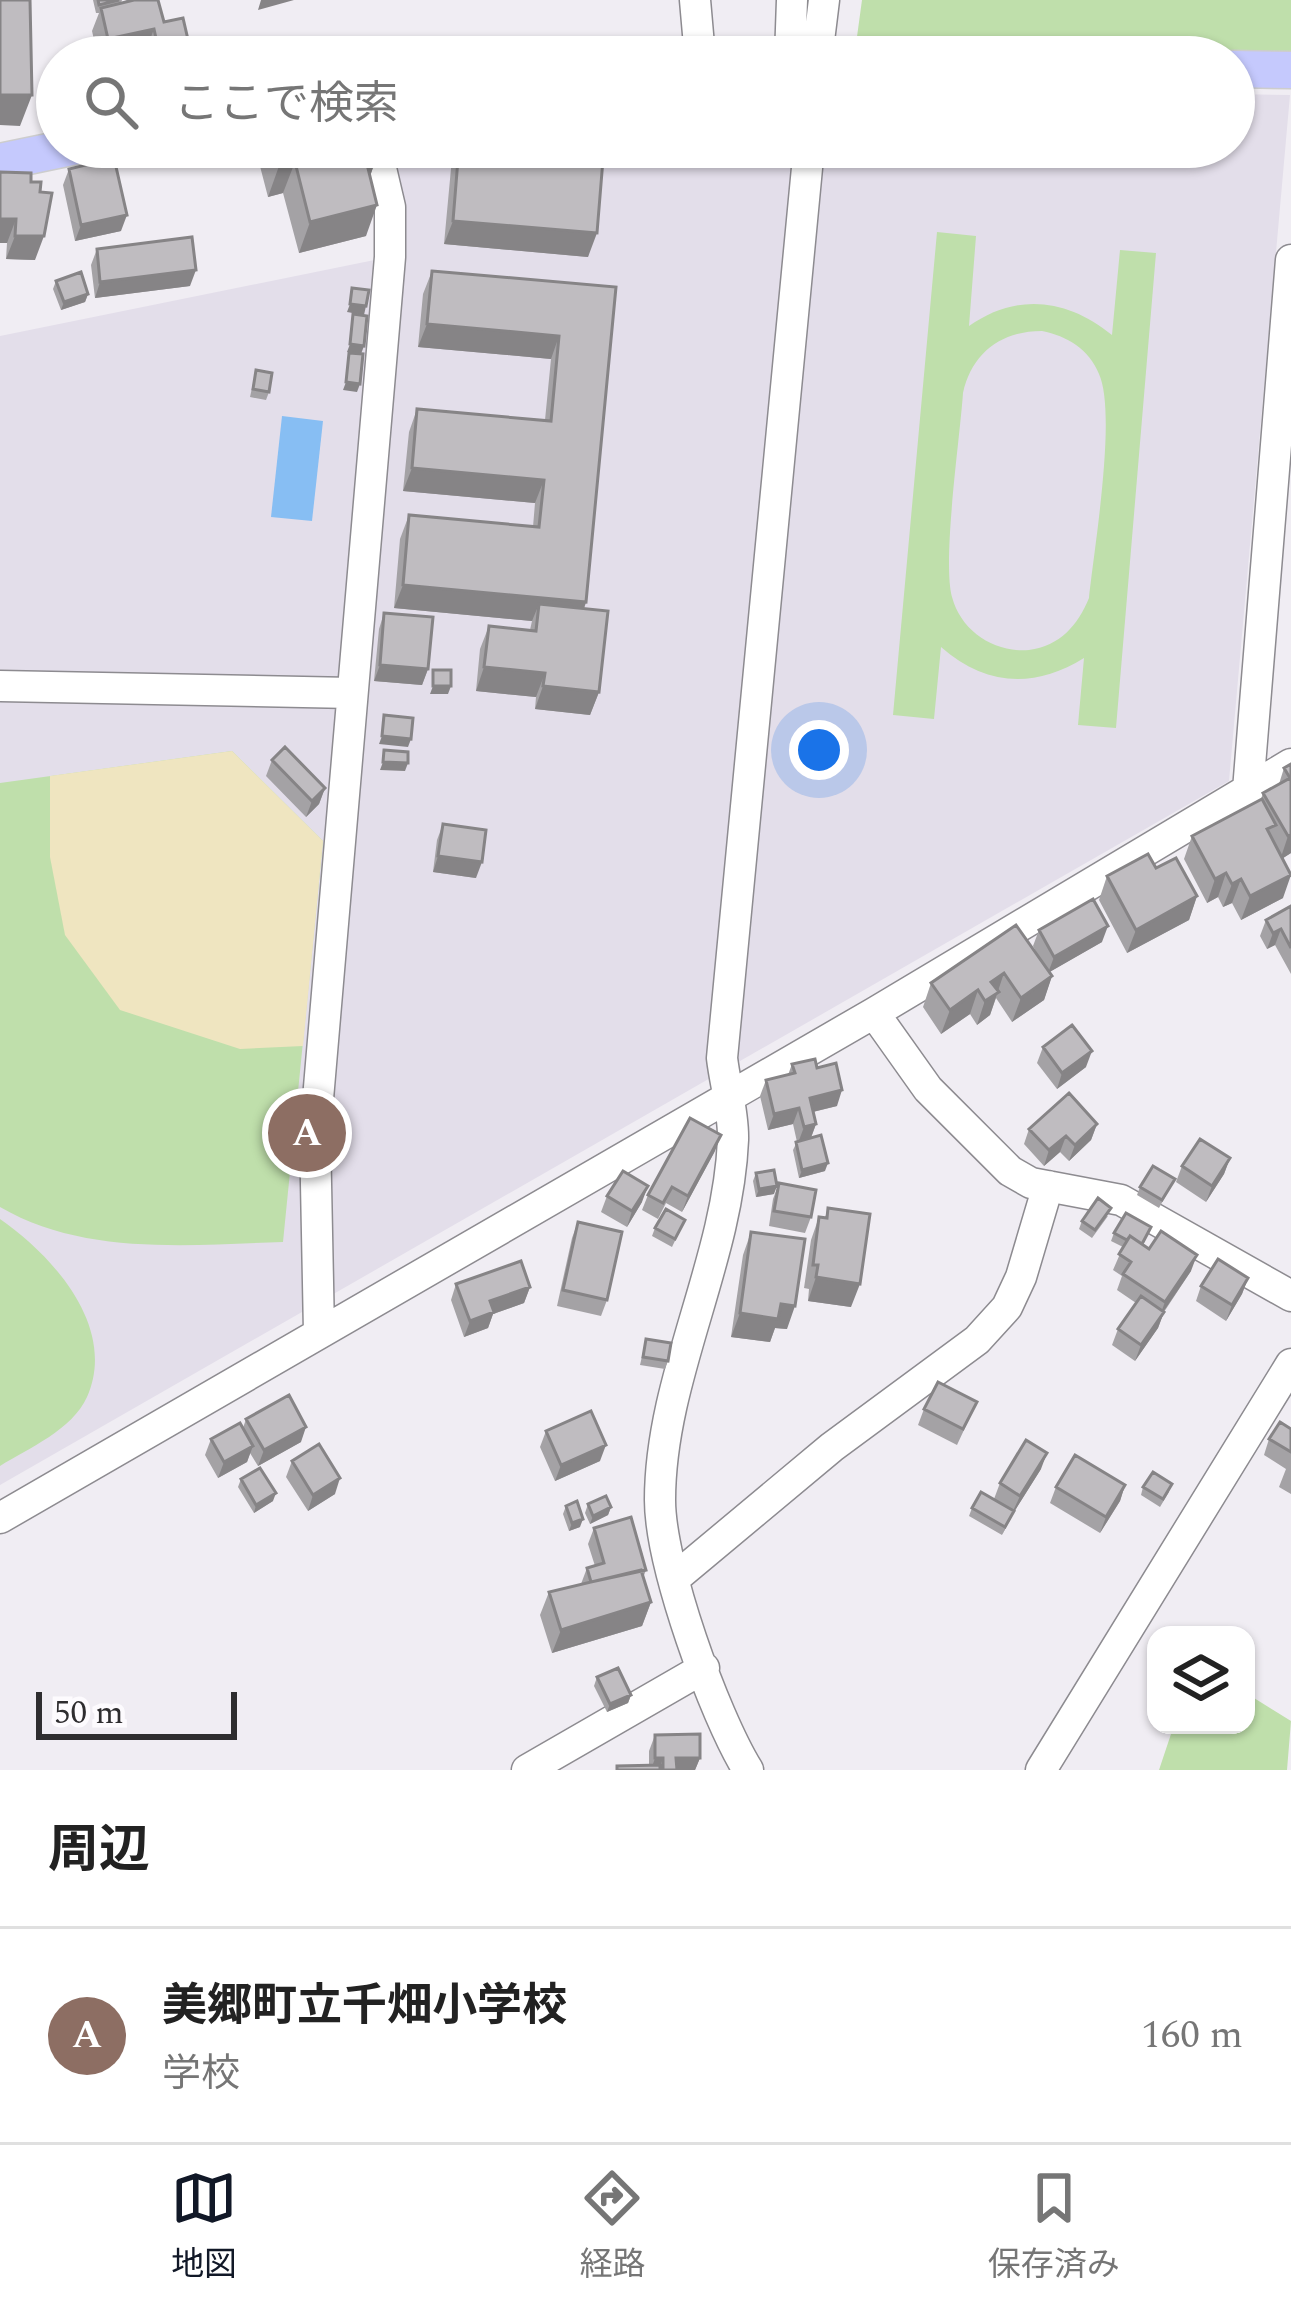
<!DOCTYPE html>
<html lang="ja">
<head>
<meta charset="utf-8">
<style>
	body { margin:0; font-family:Spectral,"Noto Sans JP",serif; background:#f6f6f6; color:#222 }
	.controls { position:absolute; right:36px; bottom:36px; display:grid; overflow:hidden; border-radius:24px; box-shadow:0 3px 9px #0004 }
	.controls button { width:108px; height:108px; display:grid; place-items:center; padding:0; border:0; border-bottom:3px solid #e0e0e0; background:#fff; color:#222; font:60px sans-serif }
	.scale { position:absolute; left:36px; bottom:30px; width:201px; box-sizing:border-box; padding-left:12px; border:6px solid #2e2d2f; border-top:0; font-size:33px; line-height:42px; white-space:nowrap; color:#2e2d2f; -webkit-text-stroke:9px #fdfbfe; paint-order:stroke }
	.you { position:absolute; left:819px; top:750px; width:42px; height:42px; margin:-30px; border:9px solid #fff; border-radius:50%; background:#1a73e8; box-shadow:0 0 0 18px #1a73e833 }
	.badge { display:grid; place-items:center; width:78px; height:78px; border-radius:50%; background:#111827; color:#fff; font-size:39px; font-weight:700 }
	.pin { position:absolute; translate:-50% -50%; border:6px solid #fff; box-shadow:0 3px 12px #0006 }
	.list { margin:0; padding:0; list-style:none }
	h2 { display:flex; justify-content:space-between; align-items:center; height:156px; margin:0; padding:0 48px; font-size:51px }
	h2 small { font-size:39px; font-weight:400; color:#767676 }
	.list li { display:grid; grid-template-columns:78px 1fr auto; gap:36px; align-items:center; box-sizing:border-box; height:216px; padding:0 48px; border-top:3px solid #e0e0e0 }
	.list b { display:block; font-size:45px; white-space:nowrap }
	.list p { margin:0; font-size:39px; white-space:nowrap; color:#767676 }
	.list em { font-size:39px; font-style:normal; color:#767676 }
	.icon { flex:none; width:66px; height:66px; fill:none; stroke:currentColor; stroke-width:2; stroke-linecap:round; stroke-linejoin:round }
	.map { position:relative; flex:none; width:1291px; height:1770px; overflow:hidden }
	.search { position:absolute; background:#fff; box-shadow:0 3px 9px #0004; left:36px; right:36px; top:36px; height:132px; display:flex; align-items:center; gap:30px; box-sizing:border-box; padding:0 42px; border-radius:66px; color:#767676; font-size:45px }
	.sheet { height:372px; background:#fff }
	nav { display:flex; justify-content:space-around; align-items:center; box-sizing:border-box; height:168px; border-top:3px solid #e0e0e0; background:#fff; font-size:33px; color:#767676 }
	nav a { display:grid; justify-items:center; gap:6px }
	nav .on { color:#111827 }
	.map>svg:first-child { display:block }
	.built { fill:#e3deea }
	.green { fill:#bfdfab; fill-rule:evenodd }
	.sand { fill:#efe5c0 }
	.water { fill:#87bef3 }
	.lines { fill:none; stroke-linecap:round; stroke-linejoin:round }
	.minor-casing { stroke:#8d8b90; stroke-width:33 }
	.major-casing { stroke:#cdcdcd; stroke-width:39 }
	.minor { stroke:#fff; stroke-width:30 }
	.major { stroke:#c5c9fd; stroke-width:36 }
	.wall { fill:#a4a2a5 }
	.shaded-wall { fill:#868486 }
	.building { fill:#bfbcc0; stroke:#868486; stroke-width:3 }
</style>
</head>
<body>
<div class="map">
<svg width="1291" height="1770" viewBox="0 0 1291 1770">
	<rect width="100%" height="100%" fill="#f0edf3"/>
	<!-- built -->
	<path class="built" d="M1234,94L1290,95L1229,781L0,1485V336L404,254L396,147H1234Z"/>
	<!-- green -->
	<path class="green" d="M862,0H1291V53L856,44Z
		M937,232L976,236L969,326C1017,292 1068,299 1112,335L1120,250L1156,253L1116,728L1078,725L1084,658C1034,689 985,686 941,647L934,719L893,715ZM1042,331C1067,336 1089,349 1099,374C1117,414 1094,549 1089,598C1078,625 1060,646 1029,650C994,653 961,631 952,597C942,560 960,438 963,393C972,353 1001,331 1042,331Z
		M232,751L323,841L283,1242C189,1245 84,1256 0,1207V783Z
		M0,1219C52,1255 118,1327 87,1397C72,1430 29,1448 0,1466Z
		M1246,1693L1291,1721L1287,1770H1159L1174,1725H1246Z"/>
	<!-- sand -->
	<path class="sand" d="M232,751L323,841L303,1046L240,1049L120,1010L65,935L50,857V776Z"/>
	<!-- water -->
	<path class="water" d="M282,416L323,421L312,521L271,517Z"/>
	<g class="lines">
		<!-- minor casing -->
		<g class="minor-casing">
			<path id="minor" d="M695,0L700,57
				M790,57L792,0
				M817,57L824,0
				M0,686L352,693
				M1248,790L1291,260
				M874,1013L928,1089L1010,1171L1031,1183L1121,1200L1291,1296
				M319,1332L315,1134L390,257V207L376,147
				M0,1518L874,1013L1291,764
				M675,1578L832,1447L977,1340L1007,1307L1021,1277L1048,1186
				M527,1770L704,1668
				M748,1770C714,1715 660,1565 660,1500C660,1378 728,1262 733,1140C734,1114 725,1084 722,1058L809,147
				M1041,1770L1291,1364"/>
		</g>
		<!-- major casing -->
		<g class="major-casing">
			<path id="major" d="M1234,69L1291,70
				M0,162L72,147"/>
		</g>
		<!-- minor -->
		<use href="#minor" class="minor"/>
		<!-- major -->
		<use href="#major" class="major"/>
	</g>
	<!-- wall -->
	<path class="wall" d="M93,0H122L121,3L127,0H158L164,22L192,57H146L145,53L127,57H98L92,31L99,13H96Z
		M255,147H380L370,176L366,236L299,253L283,193L268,197Z
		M453,147H604L588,257L444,244Z
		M69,169L121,231L75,241L63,185Z
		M0,172L35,260L6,259L7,243H0Z
		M97,249L190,286L95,298L91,265Z
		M432,271L616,287L586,602L584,609L599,692L590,715L535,709L536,697L476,691L480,649L489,626L530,630L532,621L394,608L400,539L409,515L533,527L535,503L403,491L409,432L417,409L545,420L551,359L418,347L423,294Z
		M56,281L88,294L85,302L61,310L53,289Z
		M256,370L269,392L266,400L250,397Z
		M384,613L428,669L422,685L374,681L379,629Z
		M272,760L325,788L319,804L306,817L266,776Z
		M1291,764V853L1283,858V898L1241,920L1232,903L1223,907L1218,897L1207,903L1184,859L1192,836L1261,799L1263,793L1279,784L1284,768Z
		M443,824L476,878L433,872L437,840Z
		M1156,868L1197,896L1189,920L1127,953L1099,900L1107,876Z
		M1291,906V974L1275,945L1267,949L1260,936L1266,920Z
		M1039,930L1102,942L1049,972L1052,976L1044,1000L1012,1022L996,998L990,1015L977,1025L970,1014L941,1034L923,1007L931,983L1041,961L1033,946Z
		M1043,1047L1086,1067L1057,1089L1037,1063Z
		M792,1064L817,1068L837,1106L813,1112L816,1124L811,1138L825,1171L799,1178L793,1150L797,1142L793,1124L768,1130L760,1096L766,1080L788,1075Z
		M1097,1124L1091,1140L1069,1161L1060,1152L1044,1166L1024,1144L1029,1129Z
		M715,1151L682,1212L666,1203L658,1219L642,1210L648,1195Z
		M1230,1158L1224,1174L1206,1202L1176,1182L1182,1166Z
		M756,1173L774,1194L756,1197L753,1181Z
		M1175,1179L1159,1208L1137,1195L1140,1187Z
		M779,1183L811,1217L805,1233L769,1226L773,1199Z
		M607,1196L642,1202L627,1227L601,1212Z
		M828,1208L851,1307L808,1301L809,1289L804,1288L811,1240L819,1217L825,1218Z
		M1108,1216L1092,1238L1079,1229L1082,1221Z
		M685,1220L672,1247L652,1236L655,1228Z
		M578,1222L607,1300L601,1316L557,1306L572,1238Z
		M1151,1227L1143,1245L1191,1271L1164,1312L1158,1328L1135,1361L1112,1345L1118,1329L1136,1303L1117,1290L1122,1276L1113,1270L1123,1247L1111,1241L1114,1233Z
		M751,1232L787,1329L775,1328L770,1342L731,1337L743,1255Z
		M1248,1278L1242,1294L1226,1321L1196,1301L1201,1286Z
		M456,1284L530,1287L524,1303L493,1314L488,1328L464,1337L451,1300Z
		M646,1339L668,1361L665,1369L640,1365Z
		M977,1402L957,1445L918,1425L924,1409Z
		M246,1419L301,1442L258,1466L250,1453L247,1462L218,1478L205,1455L211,1439L243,1428Z
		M1291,1429V1494L1279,1487L1286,1469L1264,1455L1269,1439Z
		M546,1431L600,1461L555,1481L540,1447Z
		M292,1461L335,1494L308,1511L286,1477Z
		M1041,1469L1014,1512L1002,1535L969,1516L972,1508L994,1499L1000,1483Z
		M241,1479L273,1501L254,1513L238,1487Z
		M1125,1485L1120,1501L1100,1533L1050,1503L1056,1487Z
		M1143,1487L1169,1492L1160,1507L1141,1495Z
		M588,1504L611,1507L608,1515L590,1524L585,1513Z
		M566,1506L580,1527L569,1531L563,1514Z
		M594,1528L646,1570L643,1578L651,1602L642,1626L552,1653L540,1615L549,1592L581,1584L587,1568L595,1566L588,1544Z
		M597,1677L631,1695L628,1703L607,1712L594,1686Z
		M655,1735L700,1758L695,1770H616L617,1766L649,1765V1751Z"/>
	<!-- shaded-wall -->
	<path class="shaded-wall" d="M261,0H294L258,10Z
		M154,29L145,53L127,57H102L108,39Z
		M0,95H32L20,126L0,125Z
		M380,148L369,179L364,152Z
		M295,162L283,193L268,197L279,166Z
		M377,205L366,236L299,253L310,222Z
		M127,215L121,231L75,241L81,225Z
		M0,219H16L7,243H0Z
		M453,221L597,233L588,257L444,244Z
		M15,236H44L35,260L6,259Z
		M196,270L190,286L95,298L100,282Z
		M88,294L85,302L61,310L64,302Z
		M350,304L366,306L364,315L347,312Z
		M427,324L559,336L551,359L418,347Z
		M350,344L364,346L361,354L347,352Z
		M346,382L360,384L357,392L343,390Z
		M412,468L544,480L535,503L403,491Z
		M403,585L586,602L578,625L539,604L532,621L394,608Z
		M380,665L428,669L422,685L374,681Z
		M484,667L545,673L536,697L476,691Z
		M433,686H451L448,694H430Z
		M543,686L599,692L590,715L535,709Z
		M382,736L411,739L408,747L379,744Z
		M383,762L408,763L405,771L380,770Z
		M325,788L319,804L306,817L312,801Z
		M1291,835V853L1280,860L1288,836Z
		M438,856L482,862L476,878L433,872Z
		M1226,873L1218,897L1207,903L1215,879Z
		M1291,875L1283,898L1241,920L1250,896Z
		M1241,879L1232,903L1223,907L1232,884Z
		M1197,896L1189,920L1127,953L1136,930Z
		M1108,926L1102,942L1048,973L1054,957Z
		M1281,929L1275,945L1267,949L1273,933Z
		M1004,973L990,1015L977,1025L991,982Z
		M1052,976L1044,1000L1012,1022L1021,998Z
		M978,990L970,1014L941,1034L950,1010Z
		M1092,1051L1086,1067L1057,1089L1062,1073Z
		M842,1090L837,1106L804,1114L810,1098Z
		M799,1108L793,1124L768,1130L774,1114Z
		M816,1124L810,1140L798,1143L804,1127Z
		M1097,1124L1091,1140L1069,1161L1075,1145Z
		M721,1135L715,1151L682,1212L688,1196Z
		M1066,1136L1060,1152L1044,1166L1049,1150Z
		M1230,1158L1224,1174L1206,1202L1212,1186Z
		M828,1163L825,1171L799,1178L802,1170Z
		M648,1186L642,1202L627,1227L632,1211Z
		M777,1186L774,1194L756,1197L759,1189Z
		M1197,1255L1191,1271L1159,1318L1165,1302Z
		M816,1277L860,1284L851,1307L808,1301Z
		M1248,1278L1242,1294L1226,1321L1232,1305Z
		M530,1287L524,1303L493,1314L488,1328L464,1337L470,1321L490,1301Z
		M781,1304L795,1306L787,1329L775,1328L770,1342L731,1337L740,1313Z
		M1164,1312L1158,1328L1135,1361L1141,1345Z
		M306,1427L301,1442L258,1466L264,1450Z
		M606,1445L600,1461L555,1481L561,1465Z
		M253,1446L247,1462L218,1478L224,1462Z
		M1047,1453L1041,1469L1014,1512L1002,1535L1020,1496Z
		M340,1478L335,1494L308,1511L313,1495Z
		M1125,1485L1120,1501L1100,1533L1106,1517Z
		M276,1493L273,1501L254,1513L256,1505Z
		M611,1507L608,1515L590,1524L593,1516Z
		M583,1519L580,1527L569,1531L572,1523Z
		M651,1602L642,1626L552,1653L561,1630Z
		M631,1695L628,1703L607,1712L610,1704Z
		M655,1758H663L659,1770H651Z
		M676,1758H700L695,1770H672Z"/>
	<!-- building -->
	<path class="building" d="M0,0H30L32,95H0Z
		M98,0H119L99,5Z
		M134,0H158L164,22L183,18L192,57H160L154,29L108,39L101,8Z
		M274,147H380L364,152L377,205L310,222L295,162L279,166Z
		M459,147H604L597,233L453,221Z
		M114,158L127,215L81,225L69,169Z
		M0,172L31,173V182H41L40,192L52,193L44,236H15L16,219H0Z
		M192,237L196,270L100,282L97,249Z
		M432,271L616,287L586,602L403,585L409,515L539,527L544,480L412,468L417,409L551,421L559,336L427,324Z
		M81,272L88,294L64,302L56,281Z
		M352,288L369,290L366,306L350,304Z
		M353,314L367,316L364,346L350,344Z
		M349,353L363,354L360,384L346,382Z
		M256,370L272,373L269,392L253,389Z
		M539,604L608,611L599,692L543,686L545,673L484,667L489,626L536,631Z
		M384,613L433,617L428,669L380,665Z
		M433,670H451V686H433Z
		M384,715L413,718L411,739L382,736Z
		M285,747L325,788L312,801L272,760Z
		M384,750L408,752V763L383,762Z
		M1291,764V835L1288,836L1263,793L1290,778L1284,768Z
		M1262,799L1276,825L1267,829L1291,875L1250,896L1241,879L1232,884L1226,873L1215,879L1192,836Z
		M443,824L486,830L482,862L438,856Z
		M1148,854L1156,868L1176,858L1197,896L1136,930L1107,876Z
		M1093,899L1108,926L1054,957L1039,930Z
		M1291,906V948L1281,929L1273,933L1266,920Z
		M1016,925L1052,976L1021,998L1004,973L991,982L999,992L985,1001L978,990L950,1010L931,983Z
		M1072,1025L1092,1051L1062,1073L1043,1047Z
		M815,1059L817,1068L836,1063L842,1090L810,1098L816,1124L804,1127L799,1108L774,1114L766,1080L795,1073L792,1064Z
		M1069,1093L1097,1124L1075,1145L1066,1136L1049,1150L1029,1129Z
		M690,1118L721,1135L688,1196L672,1187L663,1203L648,1195Z
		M821,1135L828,1163L802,1170L796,1142Z
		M1200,1139L1230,1158L1212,1186L1182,1166Z
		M1153,1166L1175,1179L1162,1200L1140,1187Z
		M774,1170L777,1186L759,1189L756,1173Z
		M623,1171L648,1186L632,1211L607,1196Z
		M779,1183L816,1190L811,1217L774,1211Z
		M1098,1198L1111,1208L1095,1230L1082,1221Z
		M828,1208L870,1214L860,1284L816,1277L818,1265H813L819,1217L827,1218Z
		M666,1209L685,1220L675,1239L655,1228Z
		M1126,1213L1151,1227L1142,1244L1130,1236L1127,1240L1114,1233Z
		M578,1222L622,1232L607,1300L563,1290Z
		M1161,1231L1197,1255L1165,1302L1123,1274L1131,1262L1119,1254L1130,1236L1149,1249Z
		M751,1232L805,1239L795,1306L781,1304L778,1319L740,1313Z
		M1218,1259L1248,1278L1232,1305L1201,1286Z
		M521,1261L530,1287L490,1301L494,1312L470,1321L456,1284Z
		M1141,1296L1164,1312L1141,1345L1118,1329Z
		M646,1339L671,1343L668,1361L643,1357Z
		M938,1382L977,1402L963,1429L924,1409Z
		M289,1395L306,1427L264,1450L246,1419Z
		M591,1411L606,1445L561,1465L546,1431Z
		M1280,1422L1291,1429V1452L1269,1439Z
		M240,1423L253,1446L224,1462L211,1439Z
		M1026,1440L1047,1453L1020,1496L1000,1483Z
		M319,1444L340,1478L313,1495L292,1461Z
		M1075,1455L1125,1485L1106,1517L1056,1487Z
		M260,1468L276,1493L256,1505L241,1479Z
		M1153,1472L1172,1484L1163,1499L1143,1487Z
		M981,1492L1014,1511L1005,1527L972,1508Z
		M606,1496L611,1507L593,1516L588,1504Z
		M577,1501L583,1519L572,1523L566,1506Z
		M631,1517L646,1570L591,1582L587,1568L604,1563L594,1528Z
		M641,1570L651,1602L561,1630L549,1592Z
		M618,1668L631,1695L610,1704L597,1677Z
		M700,1734V1758H676L677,1770H663V1758H655V1735Z
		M660,1765V1770H617V1766Z"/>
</svg>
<div class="controls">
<button><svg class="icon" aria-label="layers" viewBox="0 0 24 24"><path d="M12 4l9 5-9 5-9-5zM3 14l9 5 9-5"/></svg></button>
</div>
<div class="scale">50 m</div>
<div class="you"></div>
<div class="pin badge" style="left:307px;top:1133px;background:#8d6e63">A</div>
<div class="search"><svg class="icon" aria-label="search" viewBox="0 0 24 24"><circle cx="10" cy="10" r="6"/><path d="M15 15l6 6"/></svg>ここで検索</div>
</div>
<section class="sheet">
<h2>周辺<small></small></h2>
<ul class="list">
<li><span class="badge" style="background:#8d6e63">A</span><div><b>美郷町立千畑小学校</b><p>学校</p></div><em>160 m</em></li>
</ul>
</section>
<nav>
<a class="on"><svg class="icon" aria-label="map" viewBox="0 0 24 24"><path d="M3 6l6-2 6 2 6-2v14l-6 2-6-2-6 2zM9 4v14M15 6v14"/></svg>地図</a>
<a><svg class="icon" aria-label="directions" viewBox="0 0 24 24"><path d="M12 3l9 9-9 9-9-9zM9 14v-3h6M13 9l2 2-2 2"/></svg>経路</a>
<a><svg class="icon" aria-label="saved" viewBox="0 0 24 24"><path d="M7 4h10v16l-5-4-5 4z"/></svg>保存済み</a>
</nav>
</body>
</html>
